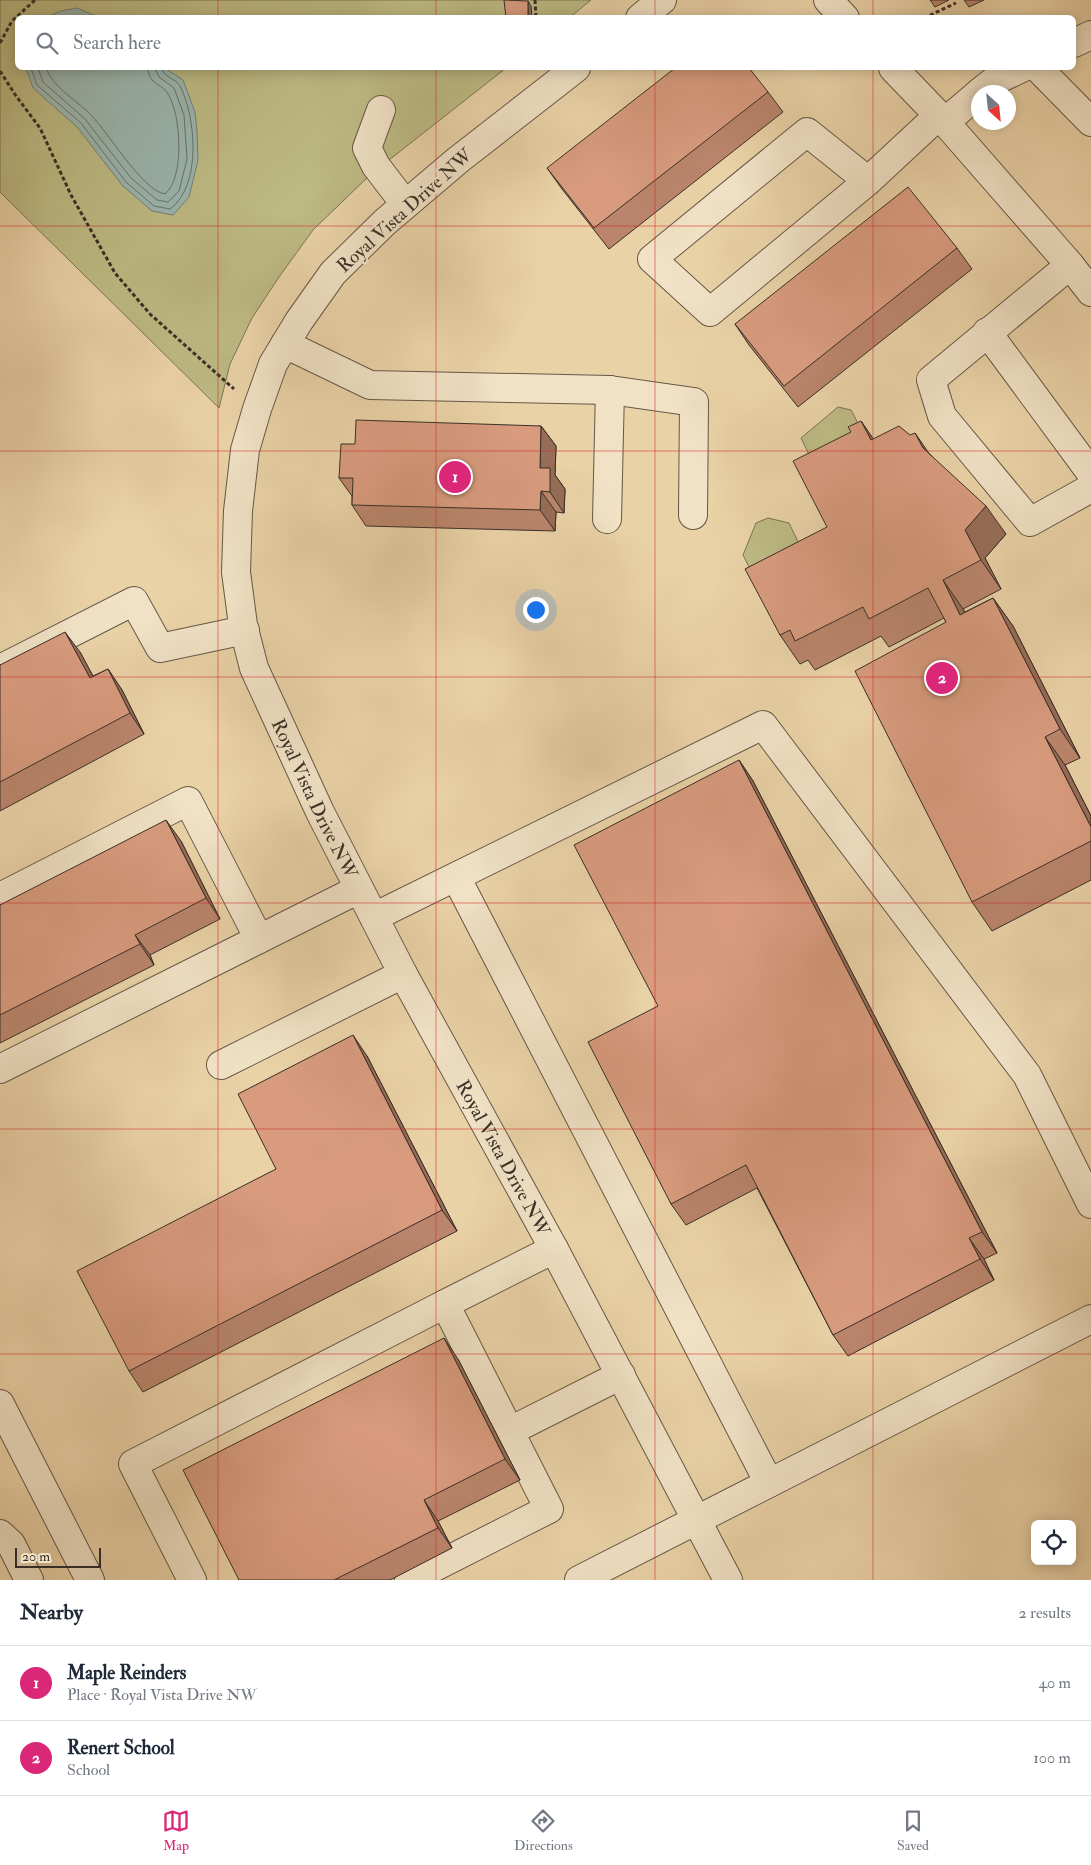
<!DOCTYPE html>
<html lang="en">
<head>
<meta charset="utf-8">
<style>
	body { margin:0; font-family:"IM FELL Double Pica",serif; background:#f2f2f3; color:#1f2937 }
	.controls { position:absolute; right:15px; bottom:15px; display:grid; overflow:hidden; border-radius:8px; box-shadow:0 2px 12px #0003 }
	.controls button { width:45px; height:45px; display:grid; place-items:center; padding:0; border:0; border-bottom:1px solid #e0e1e3; background:#fff; color:#1f2937; font:25px sans-serif }
	.compass { position:absolute; left:971px; top:85px; width:45px; height:45px; border-radius:50%; background:#fff; box-shadow:0 2px 12px #0003; rotate:153deg }
	.scale { position:absolute; left:15px; bottom:12px; width:86px; box-sizing:border-box; padding-left:5px; border:2px solid #392f27; border-top:0; font-size:14px; line-height:18px; white-space:nowrap; color:#392f27; -webkit-text-stroke:4px #f1e2c6; paint-order:stroke }
	.you { position:absolute; left:535px; top:609px; width:18px; height:18px; margin:-12px; border:4px solid #fff; border-radius:50%; background:#1a73e8; box-shadow:0 0 0 8px #1a73e833 }
	.badge { display:grid; place-items:center; width:32px; height:32px; border-radius:50%; background:#db2777; color:#fff; font-size:16px; font-weight:700 }
	.pin { position:absolute; translate:-50% -50%; border:2px solid #fff; box-shadow:0 1px 5px #0006 }
	.list { margin:0; padding:0; list-style:none }
	h2 { display:flex; justify-content:space-between; align-items:center; height:65px; margin:0; padding:0 20px; font-size:21px }
	h2 small { font-size:16px; font-weight:400; color:#747a83 }
	.list li { display:grid; grid-template-columns:32px 1fr auto; gap:15px; align-items:center; box-sizing:border-box; height:75px; padding:0 20px; border-top:1px solid #e0e1e3 }
	.list b { display:block; font-size:19px; white-space:nowrap }
	.list p { margin:0; font-size:16px; white-space:nowrap; color:#747a83 }
	.list em { font-size:16px; font-style:normal; color:#747a83 }
	.icon { flex:none; width:28px; height:28px; fill:none; stroke:currentColor; stroke-width:2; stroke-linecap:round; stroke-linejoin:round }
	.map { position:relative; flex:none; width:1091px; height:1580px; overflow:hidden }
	.search { position:absolute; background:#fff; box-shadow:0 2px 12px #0003; left:15px; right:15px; top:15px; height:55px; display:flex; align-items:center; gap:12px; box-sizing:border-box; padding:0 18px; border-radius:8px; color:#747a83; font-size:19px }
	.sheet { height:215px; background:#fff }
	nav { display:flex; justify-content:space-around; align-items:center; box-sizing:border-box; height:70px; border-top:1px solid #e0e1e3; background:#fff; font-size:14px; color:#747a83 }
	nav a { display:grid; justify-items:center; gap:2px }
	nav .on { color:#db2777 }
	.map>svg:first-child { display:block }
	.green { fill:#bdba83; stroke:#7b7455 }
	.water { fill:#9ab6af; stroke:#738079 }
	.lines { fill:none; stroke-linecap:round; stroke-linejoin:round }
	.shore { stroke:#6a726b; stroke-width:1 }
	.minor-casing { stroke:#655847; stroke-width:30 }
	.path { stroke:#392f27; stroke-width:3; stroke-dasharray:4 2.5; stroke-linecap:butt }
	.minor { stroke:#f1e2c6; stroke-width:28 }
	.wall { fill:#ba856c; stroke:#392f27 }
	.shaded-wall { fill:#976c58; stroke:#392f27 }
	.building { fill:#d89b7e; stroke:#392f27 }
	.grid { fill:none; stroke:#d62828; stroke-width:1; stroke-opacity:0.55 }
	.labels { text-anchor:middle; stroke-width:5; stroke-linejoin:round; paint-order:stroke }
	.street-label { font-size:19px; fill:#392f27; stroke:#f1e2c6 }
</style>
</head>
<body>
<div class="map">
<svg width="1091" height="1580" viewBox="0 0 1091 1580">
	<rect width="100%" height="100%" fill="#ead2a7"/>
	<filter id="stains"><feTurbulence type="fractalNoise" baseFrequency=".004" numOctaves="4"/><feColorMatrix values="0 0 0 0 .2 0 0 0 0 .09 0 0 0 0 .02 0 0 0 .5 -.17"/></filter>
	<radialGradient id="worn" r=".72"><stop offset=".6" stop-color="#630" stop-opacity="0"/><stop offset="1" stop-color="#630" stop-opacity=".3"/></radialGradient>
	<!-- green -->
	<path class="green" d="M0,0H591L569,18H18V68H506L370,175L313,230L279,277L252,318L230,364L219,408L0,192Z
		M838,407L851,410L861,429L814,465L801,438Z
		M768,518L789,523L808,562L759,587L743,555L756,523Z"/>
	<!-- water -->
	<path class="water" d="M77,8L93,15L107,17H47L61,11Z
		M26,68H165L183,80L195,112L197,132L198,160L189,197L173,215L152,211L123,186L77,127L33,88Z"/>
	<g class="lines">
		<!-- shore -->
		<path class="shore" d="M31,68L37,85L81,123L126,182L154,206L170,209C202,186 196,117 180,86C176,78 163,78 162,68
			M38,68L43,82L85,119L131,178L157,200L168,202L179,191L187,159L184,115L174,88L159,77L155,68
			M46,68C52,86 73,98 87,111C106,128 142,191 165,194C185,178 181,114 168,94C161,82 149,86 148,68"/>
		<!-- minor casing -->
		<g class="minor-casing">
			<g id="minor">
				<path d="M828,0L845,18"/>
				<path d="M640,18L662,0"/>
				<path d="M1074,43L1091,35"/>
				<path id="s1" d="M576,68L458,160L385,222L333,273L299,321L273,364L257,409L245,450L238,511L236,572L243,625L254,668L320,812L403,974L554,1249L728,1580"/>
				<path d="M893,68L945,122L1070,265L1091,292"/>
				<path d="M1038,68L1091,122"/>
				<path d="M980,92L994,81L1022,68"/>
				<path d="M381,110L367,148L376,166L405,204"/>
				<path d="M945,122L978,94"/>
				<path d="M868,181L807,132L652,259L710,312L868,181L939,115"/>
				<path d="M1070,265L931,380L942,416L1030,522L1091,488"/>
				<path d="M987,332L1091,473"/>
				<path d="M285,344L370,385L610,390L607,519"/>
				<path d="M610,390L694,402L693,515"/>
				<path d="M0,669L134,601L160,648L245,630"/>
				<path d="M456,877L769,1483"/>
				<path d="M0,897L188,801L259,939"/>
				<path d="M374,917L763,725L1027,1075L1091,1204"/>
				<path d="M221,1065L403,974"/>
				<path d="M0,1069L359,889"/>
				<path d="M445,1304L554,1249"/>
				<path d="M0,1404L90,1580"/>
				<path d="M510,1431L621,1375"/>
				<path d="M0,1534L11,1544L29,1580"/>
				<path d="M192,1580L133,1464L445,1304L549,1509L409,1580"/>
				<path d="M579,1580L1091,1319"/>
			</g>
		</g>
		<!-- path -->
		<path class="path" d="M535,0L536,18
			M924,18L956,3
			M0,43L12,21L35,0
			M0,71L16,96L40,128L71,195L115,273L150,314L234,389"/>
		<!-- minor -->
		<use href="#minor" class="minor"/>
	</g>
	<!-- wall -->
	<path class="wall" d="M930,0H949L935,7Z
		M964,0H984L969,7Z
		M768,92L783,112L609,249L562,189L547,168Z
		M957,248L972,269L798,407L749,345L735,324Z
		M861,421L873,439L930,454L1006,534L985,558L1001,589L963,609L965,612L993,598L1013,626L1080,758L1065,765L1091,816V880L992,931L972,902L946,622L944,618L889,647L881,636L815,670L808,660L800,664L780,635L827,527Z
		M541,426L556,446L555,475L565,489L564,513L556,512L555,531L366,526L352,505V496L339,478L355,444Z
		M80,652L93,676L108,669L122,690L144,734L0,811V665Z
		M739,760L753,781L997,1253L984,1259L994,1280L848,1356L833,1335L757,1188L686,1225L671,1204L658,1006Z
		M181,841L220,919L150,955L154,965L0,1043V905Z
		M367,1056L457,1231L143,1392L129,1371L276,1169Z
		M458,1359L520,1480L438,1521L452,1548L390,1580H239Z"/>
	<!-- shaded-wall -->
	<path class="shaded-wall" d="M528,1L531,6L532,18H528Z
		M861,421L881,450L871,440Z
		M541,426L556,446L555,475L565,489L564,513L550,492L540,468Z
		M915,433L935,462L923,448Z
		M541,491L556,512L555,531L540,510Z
		M986,506L1006,534L985,558L1001,589L981,560L965,530Z
		M943,580L963,609L980,643L960,615Z
		M993,598L1013,626L1080,758L1060,729Z
		M65,632L80,652L105,699L90,678Z
		M108,669L122,690L144,734L130,713Z
		M1045,737L1065,765L1091,816V827Z
		M739,760L753,781L997,1253L982,1232Z
		M166,820L181,841L220,919L206,898Z
		M135,935L150,955L154,965L140,944Z
		M353,1035L367,1056L457,1231L442,1210Z
		M969,1238L984,1259L994,1280L980,1259Z
		M444,1338L458,1359L520,1480L505,1459Z
		M424,1500L438,1521L452,1548L438,1528Z"/>
	<!-- building -->
	<path class="building" d="M504,0L528,1V18H506Z
		M675,68H749L768,92L594,228L547,168Z
		M908,187L957,248L784,386L735,324Z
		M356,420L541,426L540,468H550V492L541,491L540,510L352,505L353,478H339L341,444H355Z
		M861,421L871,440L899,426L910,435L915,433L923,448L986,506L965,530L981,560L943,580L960,615L993,598L1060,729L1045,737L1091,827V841L972,902L855,671L946,622L928,588L869,619L863,607L795,641L790,630L780,635L745,569L827,527L793,461L851,432L848,427Z
		M65,632L90,678L108,669L130,713L0,782V665Z
		M739,760L982,1232L969,1238L980,1259L833,1335L746,1165L671,1204L588,1042L658,1006L574,845Z
		M166,820L206,898L135,935L140,944L0,1015V905Z
		M353,1035L442,1210L129,1371L77,1271L276,1169L238,1094Z
		M444,1338L505,1459L424,1500L438,1528L334,1580H239L183,1470Z"/>
	<!-- grid -->
	<path class="grid" d="M218,0V18M436,0V18M655,0V18M873,0V18M218,68V1580M436,68V1580M655,68V1580M873,68V1580M0,226H1091M0,451H1091M0,677H1091M0,903H1091M0,1129H1091M0,1354H1091"/>
	<g class="labels">
		<!-- street labels -->
		<g class="street-label">
			<text transform="translate(404 210) rotate(-42)" y="7">Royal Vista Drive NW</text>
			<text dy="7" stroke="none"><textPath href="#s1" startOffset="882">Royal Vista Drive NW</textPath></text>
			<text dy="7" stroke="none"><textPath href="#s1" startOffset="1288">Royal Vista Drive NW</textPath></text>
		</g>
	</g>
	<rect width="100%" height="100%" filter="url(#stains)"/>
	<rect width="100%" height="100%" fill="url(#worn)"/>
</svg>
<div class="controls">
<button><svg class="icon" aria-label="locate" viewBox="0 0 24 24"><circle cx="12" cy="12" r="6"/><path d="M12 2v4M12 18v4M2 12h4M18 12h4"/></svg></button>
</div>
<svg class="compass" viewBox="-18 -18 36 36"><path d="M0-13l5 13h-10z" fill="#e53935"/><path d="M0 13l5-13h-10z" fill="#747a83"/></svg>
<div class="scale">20 m</div>
<div class="you"></div>
<div class="pin badge" style="left:455px;top:477px">1</div>
<div class="pin badge" style="left:942px;top:678px">2</div>
<div class="search"><svg class="icon" aria-label="search" viewBox="0 0 24 24"><circle cx="10" cy="10" r="6"/><path d="M15 15l6 6"/></svg>Search here</div>
</div>
<section class="sheet">
<h2>Nearby<small>2 results</small></h2>
<ul class="list">
<li><span class="badge">1</span><div><b>Maple Reinders</b><p>Place · Royal Vista Drive NW</p></div><em>40 m</em></li>
<li><span class="badge">2</span><div><b>Renert School</b><p>School</p></div><em>100 m</em></li>
</ul>
</section>
<nav>
<a class="on"><svg class="icon" aria-label="map" viewBox="0 0 24 24"><path d="M3 6l6-2 6 2 6-2v14l-6 2-6-2-6 2zM9 4v14M15 6v14"/></svg>Map</a>
<a><svg class="icon" aria-label="directions" viewBox="0 0 24 24"><path d="M12 3l9 9-9 9-9-9zM9 14v-3h6M13 9l2 2-2 2"/></svg>Directions</a>
<a><svg class="icon" aria-label="saved" viewBox="0 0 24 24"><path d="M7 4h10v16l-5-4-5 4z"/></svg>Saved</a>
</nav>
</body>
</html>
